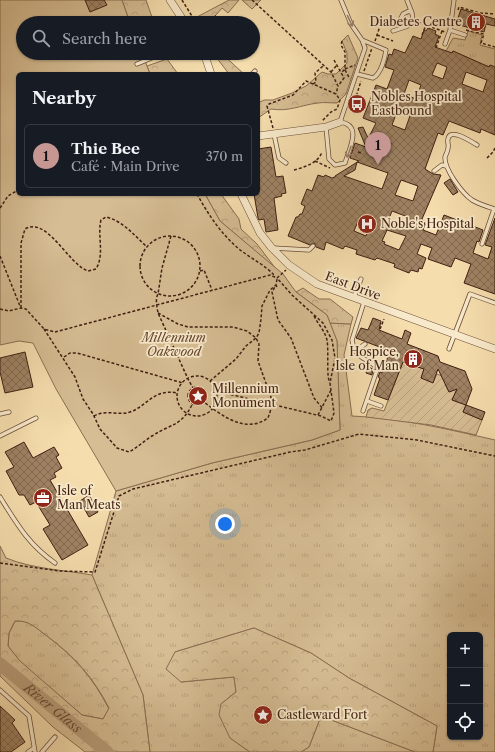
<!DOCTYPE html>
<html lang="en">
<head>
<meta charset="utf-8">
<style>
	body { margin:0; font-family:"Libre Caslon Text",serif; background:#20242c; color:#f1f3f6 }
	.controls { position:absolute; right:12px; bottom:12px; display:grid; overflow:hidden; border-radius:6px; box-shadow:0 1px 3px #0004 }
	.controls button { width:36px; height:36px; display:grid; place-items:center; padding:0; border:0; border-bottom:1px solid #363941; background:#171b24; color:#f1f3f6; font:20px sans-serif }
	.you { position:absolute; left:225px; top:524px; width:14px; height:14px; margin:-10px; border:3px solid #fff; border-radius:50%; background:#1a73e8; box-shadow:0 0 0 6px #1a73e833 }
	.badge { display:grid; place-items:center; width:26px; height:26px; border-radius:50%; background:#c59692; color:#111; font-size:13px; font-weight:700 }
	.pin { position:absolute; translate:-50% -33px; filter:drop-shadow(0 1px 2px #0008) }
	.pin::after { content:''; position:absolute; top:21px; width:14px; height:12px; background:inherit; clip-path:polygon(0 0,100% 0,50% 100%) }
	.list { margin:0; padding:0; list-style:none }
	h2 { display:flex; justify-content:space-between; align-items:center; height:52px; margin:0; padding:0 16px; font-size:17px }
	h2 small { font-size:13px; font-weight:400; color:#9ea1a6 }
	.list li { display:grid; grid-template-columns:26px 1fr auto; gap:12px; align-items:center; box-sizing:border-box; height:64px; margin:0 8px 8px; padding:0 8px; border:1px solid #363941; border-radius:6px }
	.list b { display:block; font-size:15px; white-space:nowrap }
	.list p { margin:0; font-size:13px; white-space:nowrap; color:#9ea1a6 }
	.list em { font-size:13px; font-style:normal; color:#9ea1a6 }
	.icon { flex:none; width:22px; height:22px; fill:none; stroke:currentColor; stroke-width:2; stroke-linecap:round; stroke-linejoin:round }
	.map { position:relative; flex:none; width:495px; height:752px; overflow:hidden }
	.search { position:absolute; background:#171b24; box-shadow:0 1px 3px #0004; left:16px; top:16px; width:244px; height:44px; display:flex; align-items:center; gap:10px; box-sizing:border-box; padding:0 14px; border-radius:22px; color:#9ea1a6; font-size:15px }
	.panel { position:absolute; background:#171b24; box-shadow:0 1px 3px #0004; left:16px; top:72px; width:244px; height:124px; border-radius:6px }
	.map>svg:first-child { display:block }
	.grass { fill:url(#grass-tufts); stroke:#8a6e52; fill-rule:evenodd }
	.forest { fill:url(#forest-crowns); stroke:#8a6e52; fill-rule:evenodd }
	.park { fill:#d6bd93; stroke:#8a6e52 }
	.garden { fill:url(#garden-furrows); stroke:#8a6e52 }
	.lines { fill:none; stroke-linecap:round; stroke-linejoin:round }
	.river { stroke:#b79c78; stroke-width:13 }
	.building { fill:url(#building-cross-hatch); stroke:#3f1f12; fill-rule:evenodd }
	.lane-casing { stroke:#6c4e39; stroke-width:5 }
	.street-casing { stroke:#6c4e39; stroke-width:8 }
	.path { stroke:#3f1f12; stroke-width:1.5; stroke-dasharray:3 2; stroke-linecap:butt }
	.lane { stroke:#f8e9ca; stroke-width:3.5 }
	.street { stroke:#f8e9ca; stroke-width:7 }
	.oneway { stroke:#9c846e }
	.labels { text-anchor:middle; stroke-width:3.5; stroke-linejoin:round; paint-order:stroke }
	.poi-label { font-size:12px; fill:#3f1f12; stroke:#f8e9ca; text-anchor:start }
	.street-label { font-size:12px; fill:#3f1f12; stroke:#f8e9ca }
	.park-label { font-size:12px; font-style:italic; fill:#654632; stroke:#f8e9ca }
	.water-label { font-size:13px; font-style:italic; fill:#694b36; stroke:#f8e9ca }
</style>
</head>
<body>
<div class="map">
<svg width="495" height="752" viewBox="0 0 495 752">
	<defs>
		<pattern id="grass-tufts" width="24" height="20" patternUnits="userSpaceOnUse"><rect width="24" height="20" fill="#d6bd93"/><path d="M3 7l-1-3M5 7V3M7 7l1-3M15 17l-1-3M17 17v-4M19 17l1-3" fill="none" stroke="#b9a27e"/></pattern>
		<pattern id="forest-crowns" width="20" height="18" patternUnits="userSpaceOnUse"><rect width="20" height="18" fill="#d6bd93"/><path d="M2 6a3 3 0 1 1 6 0M12 15a3 3 0 1 1 6 0" fill="none" stroke="#b9a27e"/></pattern>
		<pattern id="garden-furrows" width="10" height="10" patternUnits="userSpaceOnUse"><rect width="10" height="10" fill="#d6bd93"/><path d="M-1 1l2-2M0 10L10 0M9 11l2-2" fill="none" stroke="#b9a27e"/></pattern>
		<pattern id="building-cross-hatch" width="8" height="8" patternUnits="userSpaceOnUse"><rect width="8" height="8" fill="#9e8263"/><path d="M0 0l8 8M0 8l8-8" fill="none" stroke="#826a50"/></pattern>
	</defs>
	<rect width="100%" height="100%" fill="#f5ddad"/>
	<filter id="stains"><feTurbulence type="fractalNoise" baseFrequency=".005" numOctaves="4"/><feColorMatrix values="0 0 0 0 .2 0 0 0 0 .09 0 0 0 0 .02 0 0 0 .5 -.17"/></filter>
	<radialGradient id="worn" r=".72"><stop offset=".6" stop-color="#630" stop-opacity="0"/><stop offset="1" stop-color="#630" stop-opacity=".3"/></radialGradient>
	<!-- grass -->
	<path class="grass" d="M468,31L482,35L480,45L495,49V67L490,65L489,67L453,51L452,53L446,51L453,38L465,40Z
		M330,323L351,324L344,355L352,416C401,418 447,429 495,440V752H433L437,726L349,678L311,653L254,628L175,652L181,682L234,677L236,692L221,704L230,738L250,752H150L143,695L92,575L116,491L212,463L312,440L340,430L337,341ZM450,635H480V737H450Z
		M15,621C30,620 36,628 47,636C75,657 93,678 109,709L103,719L82,715L20,662L8,646L9,633Z
		M321,716L415,752H301L309,747Z"/>
	<!-- forest -->
	<path class="forest" d="M122,0H146L154,23H130Z
		M229,0H239L228,13L222,8L209,23H198L197,17Z
		M242,0H261L252,9Z
		M348,35L358,58L346,94L337,103C330,103 324,102 318,103C301,105 289,112 271,109L258,118V103L264,100H273L292,93L306,86L322,72L328,74H336L347,63V53L342,41Z
		M213,53H221L244,74H229Z
		M167,59L178,74H150L147,66Z
		M205,194H221L239,219L241,229L257,244L276,269L220,221Z
		M303,288L319,299H330L353,317L351,324L330,323L327,315L296,292Z
		M0,546L6,558C33,569 64,570 92,575L143,695L150,752H85L53,727L0,676ZM15,621C29,620 36,628 47,636C75,657 93,677 109,708L103,719L82,715L20,661L8,646L9,633Z
		M254,628L311,653L349,678L437,726L433,752H415L321,716L309,747L301,752H250L230,738L219,715L221,704L236,692L234,677L181,682L166,669L175,652Z"/>
	<!-- park -->
	<path class="park" d="M0,0H122L130,23H23V53H142L150,74H18V194H205L220,221L283,274L296,292L327,315L337,341L340,430L312,440L212,463L116,491L56,389L33,343L19,341L0,345Z"/>
	<!-- garden -->
	<path class="garden" d="M403,362L424,369L421,378L433,382L437,374L452,380L445,384L449,392L457,389L452,400L466,405L463,412L482,420L476,435L431,425L366,417L368,410L372,408L384,411Z"/>
	<g class="lines">
		<!-- river -->
		<path class="river" id="s1" d="M0,664L107,752"/>
	</g>
	<!-- building -->
	<path class="building" d="M85,0H104L107,5L90,12Z
		M461,9L495,19V26L486,24L484,32L456,24Z
		M428,28L436,31L435,34L439,36L435,47L452,53L453,51L489,67L490,65L495,67V135L481,129L480,133L449,121L443,135L438,133L425,169L433,174L441,175L422,219L425,224L423,230L436,235L444,215L483,230L479,242L477,241L473,253L488,259L492,247L485,245L495,218V294L464,283L471,264L455,258L451,267L428,259L432,248L421,244L417,254L426,258L422,269L419,268L418,272L411,270L409,273L394,267L395,264L377,258L375,260L356,254L357,250L345,246L343,249L326,242L324,250L316,247L314,243L310,245L288,236L296,217H298L300,214H302L305,206L301,204L307,189L312,191L318,175L324,177L325,175L332,178L335,177V176L359,161L350,158L355,143L366,147L358,128L363,127L368,138L366,145L388,153L391,143L370,135L376,123L363,118L376,85L387,89L394,70L385,67L389,54L392,55L394,49L405,53L413,36L421,39L424,30L426,31ZM437,63L447,67L443,79L432,75ZM466,72L487,80L483,92L462,84ZM409,80L421,85L416,99L404,94ZM398,109L411,113L405,130L392,125ZM357,162L388,173L382,189L344,176L355,170ZM401,180L418,186L413,201L395,195ZM392,211L408,217L404,227L388,221ZM358,221L370,225L366,236L354,231ZM387,230L406,236L399,250L384,244L385,242L382,241Z
		M271,147L276,177L283,176L286,193L281,194L282,196L274,198L278,230L266,232L264,219L259,220L258,218L254,194H258V149Z
		M450,179L458,192L453,195L444,183Z
		M373,318L381,321L379,330L402,339L405,330L411,333L407,344L438,356L440,362L465,371L472,389L466,405L452,400L457,389L449,392L438,369L433,383L421,378L424,369L403,362L388,400L374,395L380,378L378,377L380,372L382,373L390,351L356,338L361,328L368,330Z
		M25,352L33,387L5,393L0,372V358Z
		M368,367L373,369L372,375L366,373Z
		M466,405L485,412L482,420L463,412Z
		M24,442L33,458L54,447L59,455L56,457L62,468L54,473L56,477L50,480L88,545L62,560L43,529L50,525L36,502L30,505L24,495H19L6,471L14,467L5,452Z
		M89,495L98,512L89,517L80,501Z
		M0,706L15,720L12,723L25,742L11,752H0Z"/>
	<g class="lines">
		<!-- lane casing -->
		<g class="lane-casing">
			<path id="lane" d="M402,27L400,20L403,14L409,11L412,13
				M450,30L465,35
				M393,31L408,26L413,20L412,13L407,0
				M445,44L450,30L454,0
				M137,64L164,53
				M252,74L255,71
				M357,74L373,78C381,74 385,58 386,50L362,40
				M326,127L329,159L335,165L345,163C349,149 363,125 340,122L365,48L362,40L351,24L341,0
				M274,134L279,158L286,163
				M477,145C472,142 450,127 448,139C447,142 449,145 448,148C448,151 446,154 445,157C444,169 462,193 472,200C479,204 488,207 495,209
				M434,171L442,165L446,166
				M482,244L494,209
				M273,248L309,250L313,246
				M354,297L361,279
				M449,349L470,294L495,303
				M355,351L365,344
				M367,401L381,406
				M363,411L377,370C374,358 356,364 352,340L364,302
				M0,414L9,412
				M0,436L36,418
				M0,497C17,524 28,544 55,563
				M0,690L29,716L35,752
				M28,752L34,748
				M42,752L55,737"/>
		</g>
		<!-- street casing -->
		<g class="street-casing">
			<path id="street" d="M170,0L185,23
				M204,53L211,74
				M258,136L326,127L340,122
				M241,194L260,233L271,247L289,265L317,284L495,349"/>
		</g>
		<!-- path -->
		<path class="path" d="M182,0L195,21L216,16
			M252,0L331,72L338,86L336,94
			M458,10L459,7L480,13L495,14
			M418,22L445,32
			M416,27L419,22
			M466,30L484,34L481,43L495,47
			M377,35L393,41
			M422,35L426,25
			M342,41L341,45L345,52V69L342,72
			M375,41L380,26
			M436,48L442,31
			M334,60L344,78L338,86
			M345,69L355,65
			M345,70L350,79
			M364,71L372,48
			M331,72L337,65
			M313,84L316,82L315,73L323,66
			M352,110L361,81
			M273,128L267,106L269,104L293,95L306,81L336,94L340,100L337,109L331,112L322,121
			M358,152L361,153
			M487,158L493,152L495,148
			M315,161L330,168
			M294,170C305,167 318,163 322,152
			M197,194C208,214 221,234 239,249C250,258 265,265 274,275
			M0,208L8,196L18,190
			M140 266a30 30 0 1 1 60 0a30 30 0 1 1-60 0Z
			M171,236L162,268L158,294C155,299 157,307 158,313L188,379L197,395
			M0,256L20,306
			M200,271L204,270L212,290
			M277,287L276,285L272,292L278,320L291,338L314,398L323,409
			M21,308V243L25,229C47,216 68,264 88,271L96,269C105,254 97,236 101,220L106,217C123,221 134,235 147,247
			M0,309L9,311L21,308L26,309L44,329L55,332L270,275L277,278L286,270
			M158,313L178,324L188,327H233L247,331L256,338L259,344L258,361L273,403L268,418C246,434 222,416 204,402
			M314,316C318,324 325,331 327,340C329,351 326,377 330,383
			M44,329L75,377L83,399L93,414L100,429L117,448L129,452C138,447 144,441 152,436C172,423 181,427 193,403
			M380,329L384,319
			M64,357L70,353H77L183,383
			M177 396a20 20 0 1 1 40 0a20 20 0 1 1-40 0Z
			M210,381L236,359L246,346L256,338L259,333L261,319L262,306L270,290L276,285L277,279
			M188 396a9 9 0 1 1 18 0a9 9 0 1 1-18 0Z
			M198,389L203,392L200,393
			M216,391L321,416L331,421L334,413L330,383L335,358L332,340L323,323L292,295L277,278
			M193 396a4 4 0 1 1 8 0a4 4 0 1 1-8 0Z
			M191,399L192,393L194,394
			M199,400V403L203,400
			M318,415L331,390
			M94,416C106,409 118,416 130,412C146,407 154,388 177,393
			M0,563L60,571L95,572L119,496L133,489L290,452L305,450L359,434L417,440L495,456"/>
		<!-- lane -->
		<use href="#lane" class="lane"/>
		<!-- street -->
		<use href="#street" class="street"/>
	</g>
	<!-- one-way arrows -->
	<defs><path id="oneway-shaft" d="M-6 0H5M1.5-3L5.5 0L1.5 3" fill="none" stroke-width="1.6" stroke-linecap="round" stroke-linejoin="round"/></defs>
	<g class="oneway">
		<use href="#oneway-shaft" transform="translate(350 21) rotate(65)"/>
		<use href="#oneway-shaft" transform="translate(349 152) rotate(110)"/>
	</g>
	<!-- icons -->
	<defs>
		<g id="building-disc" transform="scale(1)"><circle r="9.5" fill="#8f2418" stroke="#f8e9ca"/><path d="M-4-6H4V6H1V3H-1V6H-4ZM-2.5-4.3h1.7v1.8h-1.7ZM.8-4.3h1.7v1.8H.8ZM-2.5-1h1.7V.8h-1.7ZM.8-1h1.7V.8H.8Z" fill="#fff"/></g>
		<g id="bus-disc" transform="scale(1)"><circle r="9.5" fill="#8f2418" stroke="#f8e9ca"/><path d="M-5-6H5V4H4V6H2V4H-2V6H-4V4H-5ZM-3.5-4V0h7V-4ZM-3.5 1.2v1.5H-2V1.2ZM2 1.2v1.5H3.5V1.2Z" fill="#fff"/></g>
		<g id="hospital-disc" transform="scale(1)"><circle r="9.5" fill="#8f2418" stroke="#f8e9ca"/><path d="M-5-5h3v3.5h4V-5h3V5h-3V1.5h-4V5h-3Z" fill="#fff"/></g>
		<g id="sight-disc" transform="scale(1)"><circle r="9.5" fill="#8f2418" stroke="#f8e9ca"/><path d="M0-6L1.8-2.2L6-1.7L2.9 1.2L3.7 5.4L0 3.3L-3.7 5.4L-2.9 1.2L-6-1.7L-1.8-2.2Z" fill="#fff"/></g>
		<g id="office-disc" transform="scale(1)"><circle r="9.5" fill="#8f2418" stroke="#f8e9ca"/><path d="M-6-3h4V-5.5h4V-3h4V5H-6ZM-1-4.5V-3h2v-1.5ZM-6 0V1H6V0Z" fill="#fff"/></g>
	</defs>
	<g fill-rule="evenodd">
		<use href="#building-disc" x="476" y="22"/>
		<use href="#bus-disc" x="357" y="104"/>
		<use href="#hospital-disc" x="367" y="224"/>
		<use href="#building-disc" x="413" y="359"/>
		<use href="#sight-disc" x="198" y="396"/>
		<use href="#office-disc" x="43" y="498"/>
		<use href="#sight-disc" x="263" y="715"/>
	</g>
	<g class="labels">
		<!-- poi labels -->
		<g class="poi-label">
			<text x="462" y="26" text-anchor="end">Diabetes Centre</text>
			<text x="371" y="101">Nobles Hospital<tspan x="371" dy="14">Eastbound</tspan></text>
			<text x="381" y="228">Noble's Hospital</text>
			<text x="399" y="356" text-anchor="end">Hospice,<tspan x="399" dy="14">Isle of Man</tspan></text>
			<text x="212" y="393">Millennium<tspan x="212" dy="14">Monument</tspan></text>
			<text x="57" y="495">Isle of<tspan x="57" dy="14">Man Meats</tspan></text>
			<text x="277" y="719">Castleward Fort</text>
		</g>
		<!-- street labels -->
		<g class="street-label">
			<text transform="translate(353 286) rotate(21)" y="4">East Drive</text>
		</g>
		<!-- park labels -->
		<g class="park-label">
			<text x="174" y="342">Millennium<tspan x="174" dy="14">Oakwood</tspan></text>
		</g>
		<!-- water labels -->
		<g class="water-label">
			<text dy="5" stroke="none"><textPath href="#s1" startOffset="69">River Glass</textPath></text>
		</g>
	</g>
	<rect width="100%" height="100%" filter="url(#stains)"/>
	<rect width="100%" height="100%" fill="url(#worn)"/>
</svg>
<div class="controls">
<button>+</button>
<button>−</button>
<button><svg class="icon" aria-label="locate" viewBox="0 0 24 24"><circle cx="12" cy="12" r="6"/><path d="M12 2v4M12 18v4M2 12h4M18 12h4"/></svg></button>
</div>
<div class="you"></div>
<div class="pin badge" style="left:378px;top:165px">1</div>
<div class="search"><svg class="icon" aria-label="search" viewBox="0 0 24 24"><circle cx="10" cy="10" r="6"/><path d="M15 15l6 6"/></svg>Search here</div>
<section class="panel">
<h2>Nearby<small></small></h2>
<ul class="list">
<li><span class="badge">1</span><div><b>Thie Bee</b><p>Café · Main Drive</p></div><em>370 m</em></li>
</ul>
</section>
</div>
</body>
</html>
